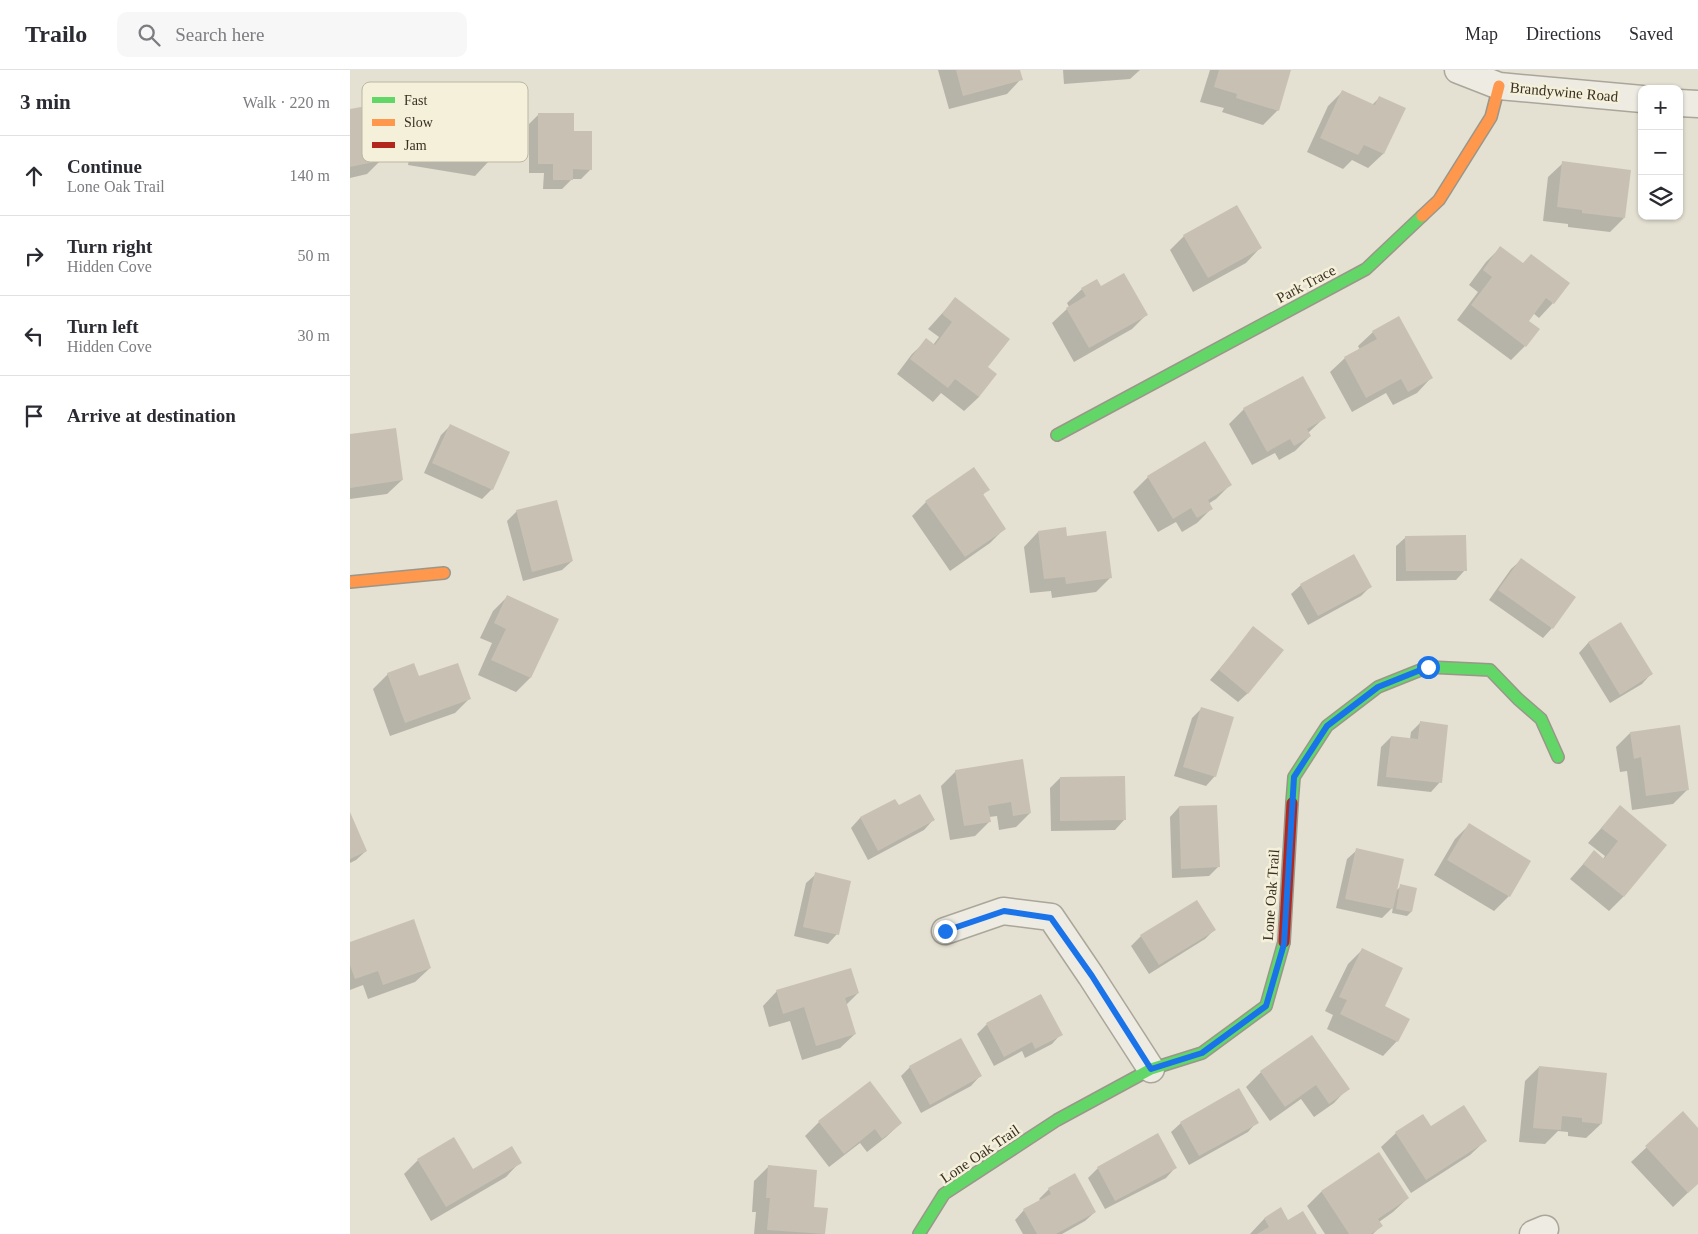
<!DOCTYPE html>
<html lang="en">
<head>
<meta charset="utf-8">
<style>
	body { margin:0; font-family:Georgia,serif; background:#f7f7f7; color:#2b2b33 }
	.controls { position:absolute; right:15px; top:15px; display:grid; overflow:hidden; border-radius:10px; box-shadow:0 1px 4px #0004 }
	.controls button { width:45px; height:45px; display:grid; place-items:center; padding:0; border:0; border-bottom:1px solid #e1e1e2; background:#fff; color:#2b2b33; font:25px sans-serif }
	.stop { position:absolute; width:15px; height:15px; margin:-11px; border:4px solid #1a73e8; border-radius:50%; background:#fff }
	.stop.end { background:#1a73e8; border-color:#fff; box-shadow:0 1px 5px #0008 }
	.list { margin:0; padding:0; list-style:none }
	h2 { display:flex; justify-content:space-between; align-items:center; height:65px; margin:0; padding:0 20px; font-size:21px }
	h2 small { font-size:16px; font-weight:400; color:#7c7c81 }
	.list li { display:grid; grid-template-columns:32px 1fr auto; gap:15px; align-items:center; box-sizing:border-box; height:80px; padding:0 20px; border-top:1px solid #e1e1e2 }
	.list b { display:block; font-size:19px; white-space:nowrap }
	.list p { margin:0; font-size:16px; white-space:nowrap; color:#7c7c81 }
	.list em { font-size:16px; font-style:normal; color:#7c7c81 }
	.icon { flex:none; width:28px; height:28px; fill:none; stroke:currentColor; stroke-width:2; stroke-linecap:round; stroke-linejoin:round }
	.map { position:relative; flex:none; width:1348px; height:1164px; overflow:hidden }
	header { display:flex; align-items:center; gap:30px; box-sizing:border-box; height:70px; padding:0 25px; background:#fff; border-bottom:1px solid #e1e1e2 }
	header strong { font-size:24px }
	nav { display:flex; gap:28px; margin-inline-start:auto; font-size:18px }
	.search { width:350px; height:45px; background:#f7f7f7; display:flex; align-items:center; gap:12px; box-sizing:border-box; padding:0 18px; border-radius:10px; color:#7c7c81; font-size:19px }
	main { display:flex }
	aside { flex:1; background:#fff }
	.map>svg:first-child { display:block }
	.shadow { fill:#0003 }
	.building { fill:#c8c1b3 }
	.lines { fill:none; stroke-linecap:round; stroke-linejoin:round }
	.street-casing { stroke:#aaa69a; stroke-width:29 }
	.fast-casing { stroke:#9a968a; stroke-width:14 }
	.slow-casing { stroke:#9a968a; stroke-width:14 }
	.jam-casing { stroke:#9a968a; stroke-width:14 }
	.street { stroke:#edebe2; stroke-width:26 }
	.fast { stroke:#63d668; stroke-width:11 }
	.slow { stroke:#ff974d; stroke-width:11 }
	.jam { stroke:#b3261e; stroke-width:11 }
	.route { stroke:#1a73e8; stroke-width:6 }
	.labels { text-anchor:middle; stroke-width:5; stroke-linejoin:round; paint-order:stroke }
	.street-label { font-size:15px; fill:#3a3022; stroke:#f4f0da }
	.key { fill:#f4f0da; stroke:#bcb6a3; stroke-width:1 }
	.key-label { font-size:14px; fill:#3a3022 }
</style>
</head>
<body>
<header>
<strong>Trailo</strong>
<div class="search"><svg class="icon" aria-label="search" viewBox="0 0 24 24"><circle cx="10" cy="10" r="6"/><path d="M15 15l6 6"/></svg>Search here</div>
<nav><a>Map</a><a>Directions</a><a>Saved</a></nav>
</header>
<main>
<aside>
<h2>3 min<small>Walk · 220 m</small></h2>
<ul class="list">
<li><svg class="icon" aria-label="ahead" viewBox="0 0 24 24"><path d="M12 20V5M6 11l6-6 6 6"/></svg><div><b>Continue</b><p>Lone Oak Trail</p></div><em>140 m</em></li>
<li><svg class="icon" aria-label="right" viewBox="0 0 24 24"><path d="M7 20v-9h11M14 6l5 5-5 5"/></svg><div><b>Turn right</b><p>Hidden Cove</p></div><em>50 m</em></li>
<li><svg class="icon" aria-label="left" viewBox="0 0 24 24"><path d="M17 20v-9H6M10 6l-5 5 5 5"/></svg><div><b>Turn left</b><p>Hidden Cove</p></div><em>30 m</em></li>
<li><svg class="icon" aria-label="arrive" viewBox="0 0 24 24"><path d="M6 21V4h12l-3 4 3 4H6"/></svg><div><b>Arrive at destination</b></div></li>
</ul>
</aside>
<div class="map">
<svg width="1348" height="1164" viewBox="0 0 1348 1164">
	<rect width="100%" height="100%" fill="#e4e1d2"/>
	<!-- shadow -->
	<path class="shadow" d="M588,0H669L671,9L657,24L599,39Z
		M713,0H790L780,9L714,14Z
		M860,0H940L928,40L913,55L872,42L874,38L850,32Z
		M993,21L1022,35L1029,28L1054,39L1033,84L1018,98L1002,90L993,99L957,82L978,36Z
		M80,31L105,48L139,91L125,106L58,95L66,45Z
		M0,41L31,90L17,104L0,108Z
		M189,44L223,62L241,99L231,109H222L212,119H193L194,103H179V54Z
		M1213,93L1274,148L1260,162L1218,157V154L1193,151L1198,107Z
		M834,166L910,178L896,193L843,222L820,180Z
		M1150,178L1203,233L1189,248L1183,243L1177,251L1175,276L1161,290L1107,250L1128,222L1119,215L1136,192Z
		M751,218L796,245L782,259L724,292L702,253L719,237L717,233L732,219Z
		M606,228L636,297L629,327L614,341L591,323L583,332L547,304L562,284L577,270L583,275L589,267L578,259Z
		M1023,262L1081,308L1067,323L1043,335L1036,323L1002,342L980,302L995,288L1010,280L1008,276Z
		M894,339L974,348L958,363L960,366L945,381L929,390L925,383L902,395L879,354Z
		M100,356L158,382L142,419L132,429L74,403L91,365Z
		M0,366L52,410L37,424L0,429Z
		M798,407L880,415L866,429L858,434L861,439L847,453L832,462L826,452L808,462L783,422Z
		M638,419L632,426L655,458L640,473L600,501L562,446L576,432Z
		M167,441L222,491L212,500L173,511L157,451Z
		M688,462L716,468L761,507L746,522L702,528L701,521L680,523L674,477Z
		M1056,467L1115,500L1106,510L1046,511V476Z
		M1171,490L1202,558L1193,568L1139,530L1161,499Z
		M951,515L1020,517L1011,526L958,555L941,524Z
		M158,526L207,550L180,608L166,622L128,605L142,573L130,568L143,541Z
		M1270,554L1301,604L1292,614L1260,633L1229,583L1238,573Z
		M904,558L898,623L888,632L860,610Z
		M38,604L68,608L120,628L105,643L40,666L23,619Z
		M852,638L865,706L856,716L824,706L842,648Z
		M1070,653L1090,712L1081,722L1027,716L1031,677L1041,667L1060,669L1061,662Z
		M1280,663L1338,719L1323,734L1282,740L1277,701L1270,702L1266,677Z
		M672,691L680,743L666,757L649,760L647,746L639,747L640,751L625,766L600,770L591,716L606,701Z
		M710,708L774,750L765,760L701,761L700,718Z
		M545,730L549,737L583,750L574,760L518,790L501,758L510,748Z
		M829,737L868,797L859,806L822,808L820,747Z
		M1270,737L1316,775L1273,827L1259,841L1220,809L1244,782L1253,789L1255,786L1238,773Z
		M0,745L16,781L6,790L0,793Z
		M1119,755L1159,826L1144,841L1084,805L1105,769Z
		M1007,780L1046,821L1051,816L1061,842L1057,846L1042,843L1043,837L1032,848L986,838L997,789Z
		M466,804L487,864L478,874L444,866L456,813Z
		M864,860L855,869L799,904L781,876L791,866Z
		M0,873L80,898L65,912L18,929L13,915L0,920Z
		M1012,880L1047,971L1033,986L977,959L983,945L975,941L998,894Z
		M427,921L508,923L496,935L505,964L490,978L452,990L440,951L419,957L413,936Z
		M637,954L711,964L702,974L675,988L672,981L644,996L627,964Z
		M560,997L630,1006L621,1016L571,1043L551,1006Z
		M1189,997L1251,1054L1236,1068L1218,1066V1062L1208,1061L1195,1074L1169,1072L1175,1011Z
		M911,1002L998,1018L984,1033L964,1047L951,1029L920,1051L896,1017Z
		M1333,1043L1348,1060V1113L1323,1137L1281,1092Z
		M469,1052L551,1053L536,1067L517,1082L510,1073L479,1097L455,1066Z
		M907,1052L898,1062L839,1095L821,1062L831,1053Z
		M1080,1058L1135,1071L1120,1085L1061,1123L1031,1077L1046,1063Z
		M68,1090L123,1101L170,1092L156,1107L81,1151L54,1104Z
		M419,1096L463,1138L476,1140L474,1164H404L406,1142H402L404,1111Z
		M748,1098H825L816,1108L755,1139L738,1108Z
		M699,1119L745,1142L735,1151L712,1164H673L665,1150L674,1140L691,1131L689,1129Z
		M971,1122L1058,1128L1043,1142L1029,1152L1031,1156L1023,1164H975L957,1136Z
		M930,1139L937,1151L965,1164H900L914,1149Z"/>
	<!-- building -->
	<path class="building" d="M606,0H670L673,10L613,26Z
		M869,0H941L929,41L886,28L887,24L864,17Z
		M992,20L1025,35L1029,26L1056,38L1034,84L1014,75L1008,85L970,68Z
		M22,35L33,90L0,97V39Z
		M188,43H224V61H242V100L223,99V110H203V94H188Z
		M1212,91L1281,100L1275,148L1232,143V140L1207,137Z
		M887,135L912,178L858,208L833,165Z
		M1150,176L1173,193L1181,184L1220,213L1204,234L1196,228L1179,251L1190,259L1176,277L1121,235L1142,207L1133,200Z
		M774,203L798,245L739,278L716,238L736,226L731,218L747,209L751,216Z
		M605,227L660,269L638,297L647,304L629,327L605,309L598,318L560,289L576,268L585,275L602,252L592,244Z
		M1049,246L1083,308L1058,322L1051,309L1016,328L994,287L1027,269L1022,261Z
		M953,306L976,348L957,359L961,366L944,376L940,369L917,382L893,338Z
		M100,354L160,382L143,420L82,393Z
		M46,358L53,410L0,418V364Z
		M855,371L882,415L858,430L863,439L847,448L841,438L823,449L797,406Z
		M624,397L640,420L633,424L656,459L615,487L575,431Z
		M207,430L223,491L182,502L166,440Z
		M716,457L717,466L756,461L762,508L716,514L715,507L694,509L688,461Z
		M1116,465L1117,501H1056L1055,466Z
		M1004,484L1022,517L968,546L950,514Z
		M1171,488L1226,527L1203,559L1148,520Z
		M157,525L209,549L181,608L141,590L156,559L144,553Z
		M1271,552L1303,604L1270,625L1238,572Z
		M903,556L934,580L898,624L869,600Z
		M64,593L69,606L108,593L121,629L55,653L37,603Z
		M851,637L884,647L866,707L833,697Z
		M1070,651L1098,655L1092,713L1036,707L1041,666L1068,669Z
		M1330,655L1339,720L1296,726L1291,687L1284,689L1280,662Z
		M673,689L681,743L663,746L661,732L638,736L641,752L614,756L605,700Z
		M775,706L776,750L710,751V707Z
		M570,724L585,750L528,781L510,747L545,729L549,735Z
		M867,735L870,797L831,799L829,736Z
		M1270,735L1317,775L1274,827L1233,794L1244,780L1254,789L1268,771L1251,758Z
		M0,742L17,781L0,789Z
		M1119,753L1181,791L1160,827L1097,790Z
		M1006,778L1054,789L1043,839L995,829Z
		M465,802L501,811L489,865L453,857Z
		M1050,814L1067,818L1062,842L1046,839Z
		M847,830L866,860L809,895L790,865Z
		M64,849L81,898L33,915L28,901L5,909L0,895V872Z
		M1012,878L1053,898L1035,936L1060,949L1048,972L990,944L997,930L989,927Z
		M501,898L509,923L495,928L506,964L466,976L454,937L433,944L426,920Z
		M691,924L713,965L685,979L682,972L654,987L636,953Z
		M962,965L1000,1019L979,1034L966,1015L935,1037L910,1001Z
		M611,968L632,1006L580,1035L559,996Z
		M1189,996L1257,1003L1252,1054L1232,1052V1048L1212,1046L1211,1060L1183,1058Z
		M520,1011L552,1053L532,1069L525,1059L494,1084L468,1051Z
		M889,1018L909,1053L849,1086L830,1052Z
		M1114,1035L1137,1071L1076,1110L1045,1062L1073,1044L1081,1056Z
		M1333,1041L1348,1058V1114L1338,1123L1295,1076Z
		M808,1063L827,1098L765,1131L747,1097Z
		M104,1067L123,1099L162,1076L172,1093L96,1137L67,1089Z
		M1029,1082L1059,1128L1028,1149L1033,1156L1021,1164H999L971,1121Z
		M418,1095L467,1100L464,1137L478,1138L475,1164L417,1160L420,1128H416Z
		M725,1103L746,1142L706,1164H687L673,1139L701,1124L698,1118Z
		M931,1137L938,1150L953,1141L967,1164H907L919,1157L914,1148Z"/>
	<g class="lines">
		<!-- street casing -->
		<g class="street-casing">
			<path id="street" d="M1108,0L1149,16L1292,29
				M1329,33L1348,34
				M595,861L653,841L701,847L741,906L801,999
				M1183,1164L1195,1159"/>
		</g>
		<!-- fast casing -->
		<g class="fast-casing">
			<path id="fast" d="M707,365L1016,199L1072,146
				M942,733L944,707L977,656L1028,617L1078,597L1140,600L1168,629L1191,649L1208,687
				M569,1164L594,1124L707,1050L801,999L852,983L916,936L934,872"/>
		</g>
		<!-- slow casing -->
		<g class="slow-casing">
			<path id="slow" d="M1072,146L1089,130L1141,47L1149,16
				M0,512L94,503"/>
		</g>
		<!-- jam casing -->
		<g class="jam-casing">
			<path id="jam" d="M934,872L942,733"/>
		</g>
		<!-- street -->
		<use href="#street" class="street"/>
		<!-- fast -->
		<use href="#fast" class="fast"/>
		<!-- slow -->
		<use href="#slow" class="slow"/>
		<!-- jam -->
		<use href="#jam" class="jam"/>
	</g>
	<g class="lines">
		<!-- route -->
		<path class="route" d="M595,861L654,841L701,848L742,906L801,999L852,983L916,936L934,874L944,707L977,656L1028,617L1078,597"/>
	</g>
	<g class="labels">
		<!-- street labels -->
		<g class="street-label">
			<text transform="translate(1214 22) rotate(5)" y="5">Brandywine Road</text>
			<text transform="translate(956 214) rotate(-28)" y="5">Park Trace</text>
			<text transform="translate(921 825) rotate(-86)" y="5">Lone Oak Trail</text>
			<text transform="translate(630 1084) rotate(-34)" y="5">Lone Oak Trail</text>
		</g>
	</g>
	<!-- legend -->
	<rect x="12" y="12" width="166" height="80" rx="8" class="key"/>
	<rect x="22" y="27" width="23" height="6" fill="#63d668"/>
	<rect x="22" y="49" width="23" height="7" fill="#ff974d"/>
	<rect x="22" y="72" width="23" height="6" fill="#b3261e"/>
	<g class="key-label">
		<text x="54" y="35">Fast</text>
		<text x="54" y="57">Slow</text>
		<text x="54" y="80">Jam</text>
	</g>
</svg>
<div class="controls">
<button>+</button>
<button>−</button>
<button><svg class="icon" aria-label="layers" viewBox="0 0 24 24"><path d="M12 4l9 5-9 5-9-5zM3 14l9 5 9-5"/></svg></button>
</div>
<div class="stop" style="left:1078px;top:597px"></div>
<div class="stop end" style="left:595px;top:861px"></div>
</div>
</main>
</body>
</html>
